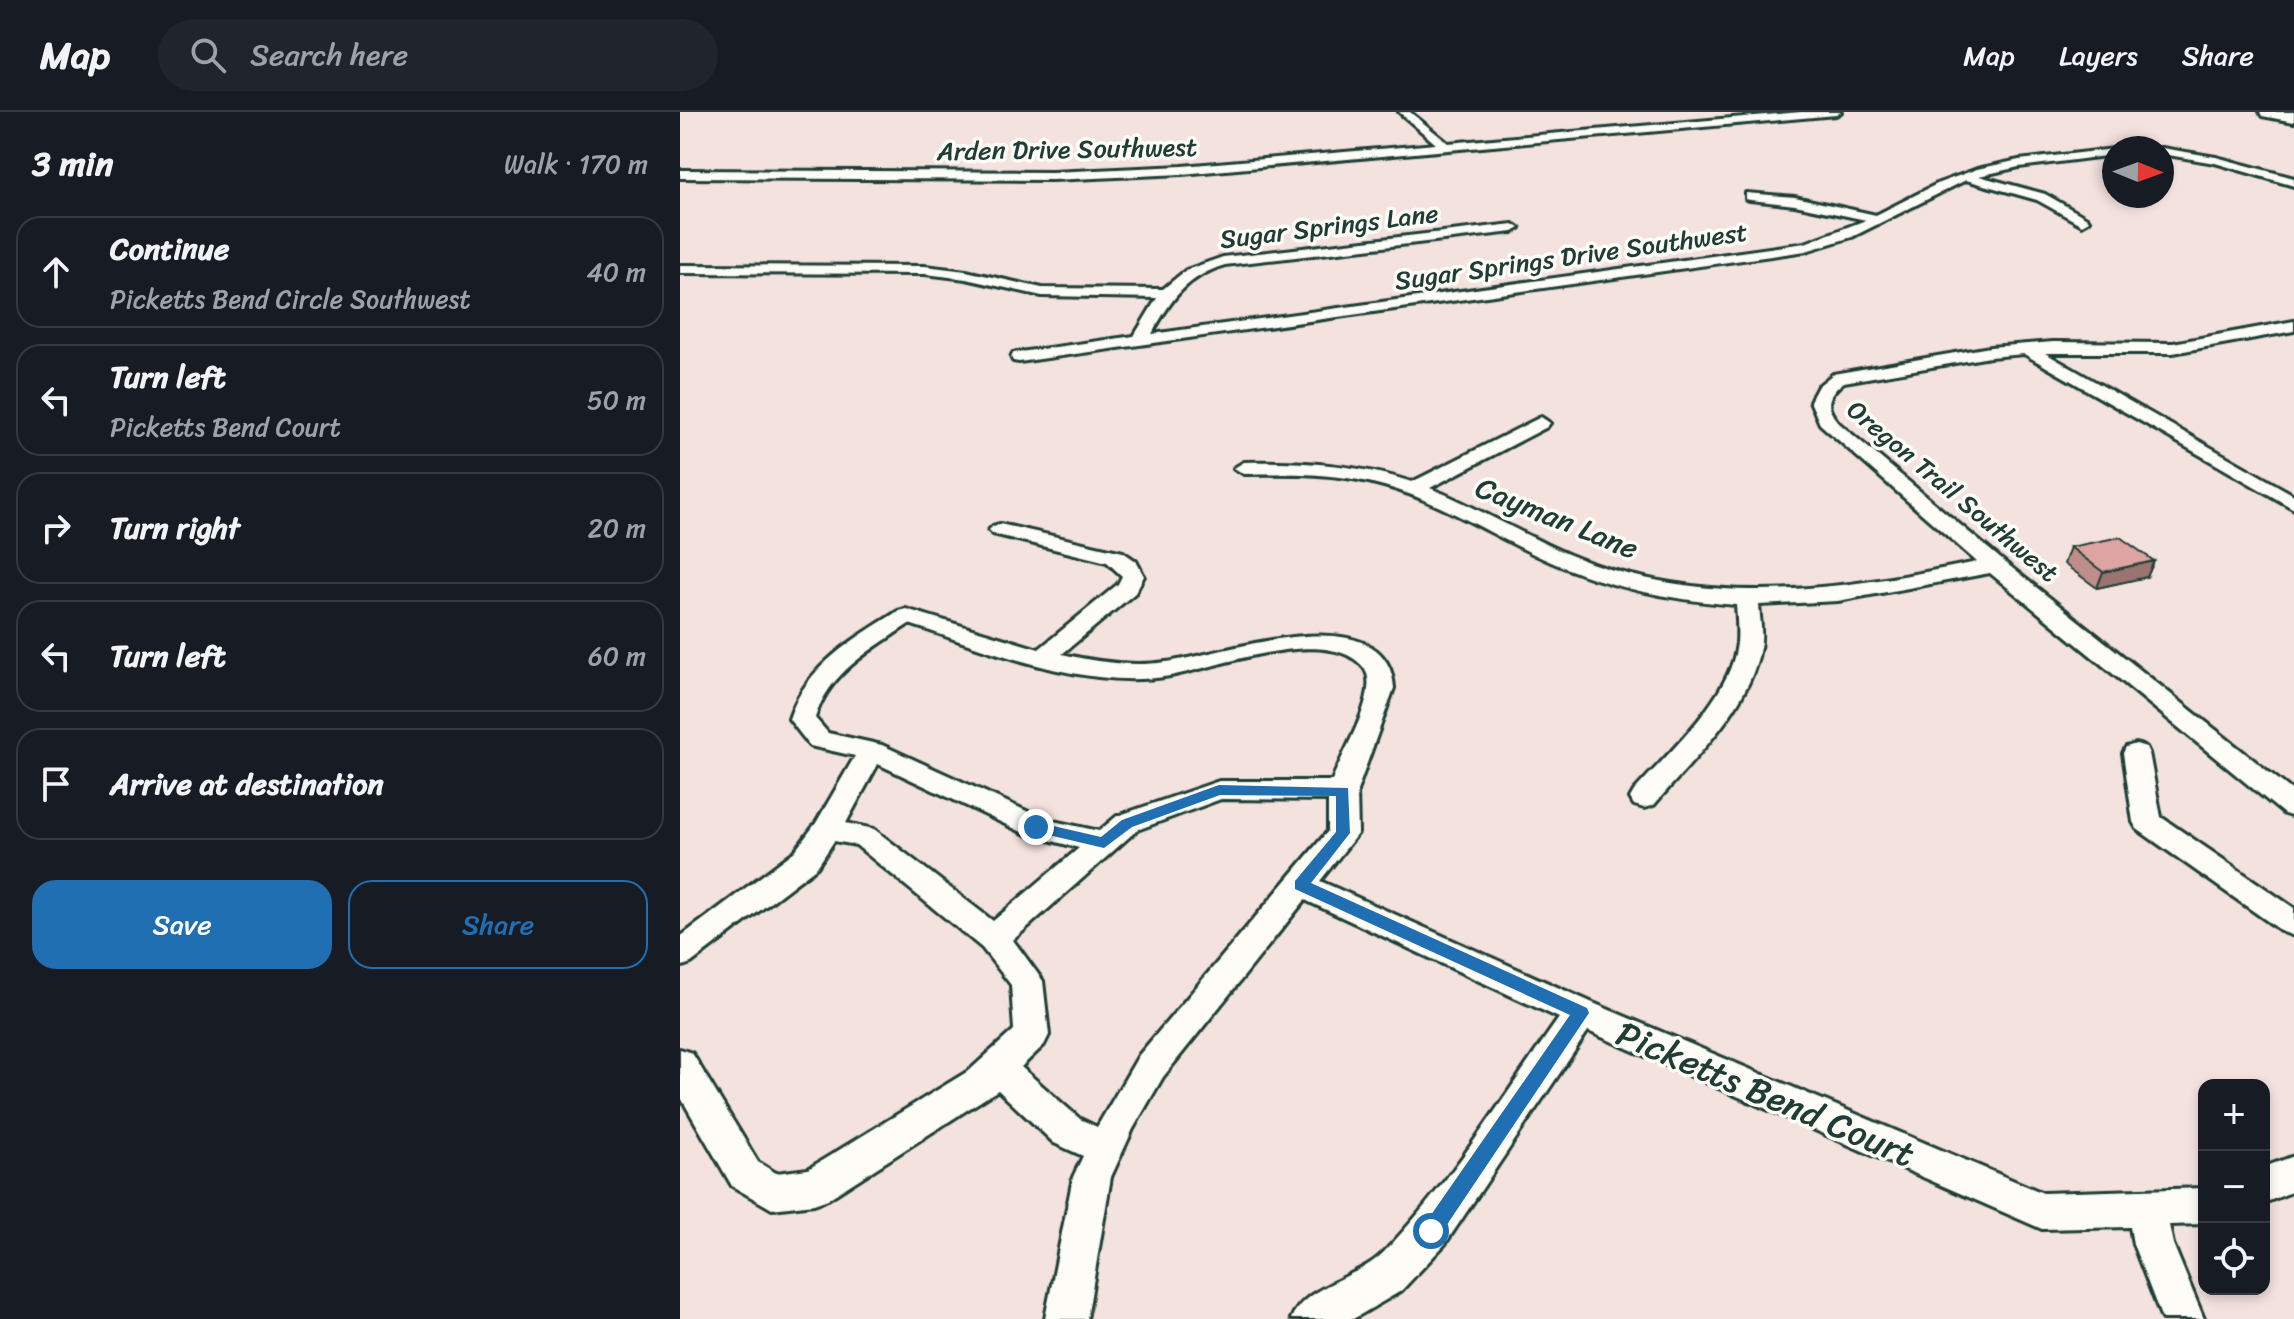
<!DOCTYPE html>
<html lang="en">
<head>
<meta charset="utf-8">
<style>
	body { margin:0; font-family:Sriracha,sans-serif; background:#20242c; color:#f1f3f6 }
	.controls { position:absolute; right:24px; bottom:24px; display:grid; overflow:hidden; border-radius:16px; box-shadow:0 4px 12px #0003 }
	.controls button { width:72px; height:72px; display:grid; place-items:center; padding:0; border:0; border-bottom:2px solid #363941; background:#171b24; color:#f1f3f6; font:40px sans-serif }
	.compass { position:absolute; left:1422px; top:24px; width:72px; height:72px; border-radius:50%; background:#171b24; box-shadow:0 4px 12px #0003; rotate:91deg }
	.stop { position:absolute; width:24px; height:24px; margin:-18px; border:6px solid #1f6fb2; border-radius:50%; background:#fff }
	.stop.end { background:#1f6fb2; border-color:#fff; box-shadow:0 2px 8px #0008 }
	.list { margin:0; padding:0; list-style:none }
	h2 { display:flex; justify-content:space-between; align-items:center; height:104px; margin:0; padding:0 32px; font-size:34px }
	h2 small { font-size:26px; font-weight:400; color:#9ea1a6 }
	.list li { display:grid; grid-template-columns:52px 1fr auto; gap:24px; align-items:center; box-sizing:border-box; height:112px; margin:0 16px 16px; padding:0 16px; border:2px solid #363941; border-radius:24px }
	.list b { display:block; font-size:30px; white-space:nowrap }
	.list p { margin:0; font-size:26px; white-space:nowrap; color:#9ea1a6 }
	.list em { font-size:26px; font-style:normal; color:#9ea1a6 }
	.actions { display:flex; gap:16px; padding:24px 32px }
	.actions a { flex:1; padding:18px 0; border:2px solid #1f6fb2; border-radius:24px; text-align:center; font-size:28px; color:#1f6fb2 }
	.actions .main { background:#1f6fb2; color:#fff }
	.icon { flex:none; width:44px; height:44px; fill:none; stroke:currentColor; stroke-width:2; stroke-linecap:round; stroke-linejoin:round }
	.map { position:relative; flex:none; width:1614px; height:1207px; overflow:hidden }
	header { display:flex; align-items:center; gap:48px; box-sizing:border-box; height:112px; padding:0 40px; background:#171b24; border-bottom:2px solid #363941 }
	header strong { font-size:38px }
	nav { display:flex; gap:44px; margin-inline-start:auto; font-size:28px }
	.search { width:560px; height:72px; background:#20242c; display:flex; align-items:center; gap:20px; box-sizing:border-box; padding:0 28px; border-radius:44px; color:#9ea1a6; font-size:30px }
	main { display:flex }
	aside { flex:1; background:#171b24 }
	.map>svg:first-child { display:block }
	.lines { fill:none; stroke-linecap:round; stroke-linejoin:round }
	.street-casing { stroke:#1f3d34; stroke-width:6 }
	.primary-casing { stroke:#1f3d34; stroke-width:6 }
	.street { fill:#fdfcf7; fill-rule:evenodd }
	.primary { fill:#fdfcf7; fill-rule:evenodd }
	.wall { fill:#bf8d8b; stroke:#1f3d34; stroke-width:2 }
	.shaded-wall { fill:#9b7371; stroke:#1f3d34; stroke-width:2 }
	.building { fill:#dea4a2; stroke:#1f3d34; stroke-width:2 }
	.route { fill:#1f6fb2 }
	.labels { text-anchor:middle; stroke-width:7; stroke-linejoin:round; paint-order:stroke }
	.far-street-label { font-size:26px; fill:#1f3d34; stroke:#fdfcf7 }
	.street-label { font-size:30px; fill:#1f3d34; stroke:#fdfcf7 }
	.near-street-label { font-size:36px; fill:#1f3d34; stroke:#fdfcf7 }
</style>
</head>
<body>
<header>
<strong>Map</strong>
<div class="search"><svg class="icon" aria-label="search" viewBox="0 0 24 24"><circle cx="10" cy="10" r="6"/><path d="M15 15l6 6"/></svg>Search here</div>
<nav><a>Map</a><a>Layers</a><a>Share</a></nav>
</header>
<main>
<aside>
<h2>3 min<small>Walk · 170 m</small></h2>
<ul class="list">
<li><svg class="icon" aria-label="ahead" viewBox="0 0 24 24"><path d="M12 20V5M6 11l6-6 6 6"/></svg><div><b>Continue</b><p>Picketts Bend Circle Southwest</p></div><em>40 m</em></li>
<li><svg class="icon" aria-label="left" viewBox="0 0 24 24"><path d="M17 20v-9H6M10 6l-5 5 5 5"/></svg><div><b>Turn left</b><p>Picketts Bend Court</p></div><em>50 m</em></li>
<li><svg class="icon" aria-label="right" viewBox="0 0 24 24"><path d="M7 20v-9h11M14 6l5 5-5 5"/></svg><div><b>Turn right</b></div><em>20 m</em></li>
<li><svg class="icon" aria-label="left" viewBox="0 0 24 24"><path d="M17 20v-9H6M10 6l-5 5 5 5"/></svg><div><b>Turn left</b></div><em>60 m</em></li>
<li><svg class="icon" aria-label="arrive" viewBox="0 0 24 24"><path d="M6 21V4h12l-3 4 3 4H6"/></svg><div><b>Arrive at destination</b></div></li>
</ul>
<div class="actions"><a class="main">Save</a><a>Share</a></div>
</aside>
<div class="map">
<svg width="1614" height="1207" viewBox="0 0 1614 1207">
	<rect width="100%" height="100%" fill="#f4e2de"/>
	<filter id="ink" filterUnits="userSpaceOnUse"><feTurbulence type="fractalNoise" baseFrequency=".0125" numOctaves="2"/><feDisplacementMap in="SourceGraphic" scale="16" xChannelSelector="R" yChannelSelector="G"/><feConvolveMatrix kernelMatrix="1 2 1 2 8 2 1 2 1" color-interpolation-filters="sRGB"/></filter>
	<g filter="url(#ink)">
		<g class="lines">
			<!-- street casing -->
			<g class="street-casing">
				<path id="street" d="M719,0H730L768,31L1121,0H1161L1156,3L502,62L372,68L0,66V58L372,60L502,54L756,32Z
					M1480,36H1482L1536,45L1614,66V74L1535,51L1482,42Z
					M1434,37V43L1339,55L1299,64L1365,82L1407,106L1409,109L1402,113L1357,88L1286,68L1172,125L1126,139L339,250L333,249L331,245L333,241L454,224L477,186L362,184L286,167L245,162L0,161V153L245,154L286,159L362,176L483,177L506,158L543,145L833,112L840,116L833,120L545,153C506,165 491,187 472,222L1125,131L1186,108L1115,93L1070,88L1066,87V81L1115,85L1196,103L1259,71L1297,57L1339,48Z
					M1614,209V219L1493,241H1365L1614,383V397L1344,242L1310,245L1164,270C1146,284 1144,295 1160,312L1322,448L1614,680V705L1604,702L1310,461L1158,489L1079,493C1080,507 1083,522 1080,536C1069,597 1012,648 974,693L964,696L954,693L950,686L954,679C989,640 1051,585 1057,531C1058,519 1057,506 1056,493C992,488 930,476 871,450C816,426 763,390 704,374C659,361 611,361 564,362L554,356L564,350C621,349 677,352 732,370L861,305L870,311L867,315L750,376C805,398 855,431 911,451C1043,496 1164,477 1297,450L1140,312L1130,289L1138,274L1153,262L1310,235L1373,230L1493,231Z
					M320,412L443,440L456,449L464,464L455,481L382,542C416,550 451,555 486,550C537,544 708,480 714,576L677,679L678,721L640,769L913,891L1363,1081L1524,1076V1112L1489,1113L1493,1132L1524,1207H1482L1453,1132L1450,1115L1362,1117L908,919L765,1132L721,1179L673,1207H611C625,1173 677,1167 703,1141C771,1071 823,985 879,906L625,788L483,965L453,1017L431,1065L407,1207H365L393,1065L403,1044L374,1031L318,978L148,1087L134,1092L92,1097L52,1074L0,984V937L12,941L78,1050L96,1061L128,1057L290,958L334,918L331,873L302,836L176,733L154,729L137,755L11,851L0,855V825L115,739L136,711L175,644L130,634L109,607C126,553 173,528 218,499L226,497L359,537L438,472L442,464L427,450L313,422L309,418L313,414ZM229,512C310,538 404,579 490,564C536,556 649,511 684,556C702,579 660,644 652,669H539L437,704L419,719L364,707L202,633L148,621L135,606C149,560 191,538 229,512ZM198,652L346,722L399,736L313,809L194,717L166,711ZM541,687L648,688V719L459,943L417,1015L400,1007L341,955L364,933L369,923L363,869L333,828L457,718Z
					M1456,632L1466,635L1469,641L1481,705L1614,796V824L1603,820L1457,717L1453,710L1443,641L1446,635Z
					M1614,1044V1079L1584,1091V1055Z"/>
			</g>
			<!-- primary casing -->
			<g class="primary-casing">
				<path id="primary" d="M1580,0H1614V10L1582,4Z"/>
			</g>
			<!-- street -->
			<use href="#street" class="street"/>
			<!-- primary -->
			<use href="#primary" class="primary"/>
		</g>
		<!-- wall -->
		<path class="wall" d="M1390,435L1474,449L1467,465L1417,476L1384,452Z"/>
		<!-- shaded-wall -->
		<path class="shaded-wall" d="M1474,449L1467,465L1417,476L1423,460Z"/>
		<!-- building -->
		<path class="building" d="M1440,425L1474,449L1423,460L1390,435Z"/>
	</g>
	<!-- route -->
	<path class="route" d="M539,673L668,676L670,721L631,771L907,896L909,901L758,1126L751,1129L744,1126L741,1119L744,1113L890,903L615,777V769L656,720V684L540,683L452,715L424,736L356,720L349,715L356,710L421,725L442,708Z"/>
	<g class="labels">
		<!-- far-street labels -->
		<g class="far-street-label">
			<text transform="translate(387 37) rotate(-1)" y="9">Arden Drive Southwest</text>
			<text transform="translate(649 114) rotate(-7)" y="9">Sugar Springs Lane</text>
			<text transform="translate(891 144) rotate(-8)" y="9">Sugar Springs Drive Southwest</text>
			<text transform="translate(1273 379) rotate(40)" y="9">Oregon Trail Southwest</text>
		</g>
		<!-- street labels -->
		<g class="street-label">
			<text transform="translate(877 406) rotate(22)" y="10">Cayman Lane</text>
		</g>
		<!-- near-street labels -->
		<g class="near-street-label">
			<text transform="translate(1086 981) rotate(23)" y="13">Picketts Bend Court</text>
		</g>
	</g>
</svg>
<div class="controls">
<button>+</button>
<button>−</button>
<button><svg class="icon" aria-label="locate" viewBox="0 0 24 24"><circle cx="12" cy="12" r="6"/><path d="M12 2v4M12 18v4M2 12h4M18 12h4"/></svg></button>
</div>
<svg class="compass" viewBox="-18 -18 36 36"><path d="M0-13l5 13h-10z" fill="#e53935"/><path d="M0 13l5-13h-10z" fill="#9ea1a6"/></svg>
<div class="stop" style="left:751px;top:1119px"></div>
<div class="stop end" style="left:356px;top:715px"></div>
</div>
</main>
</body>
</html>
